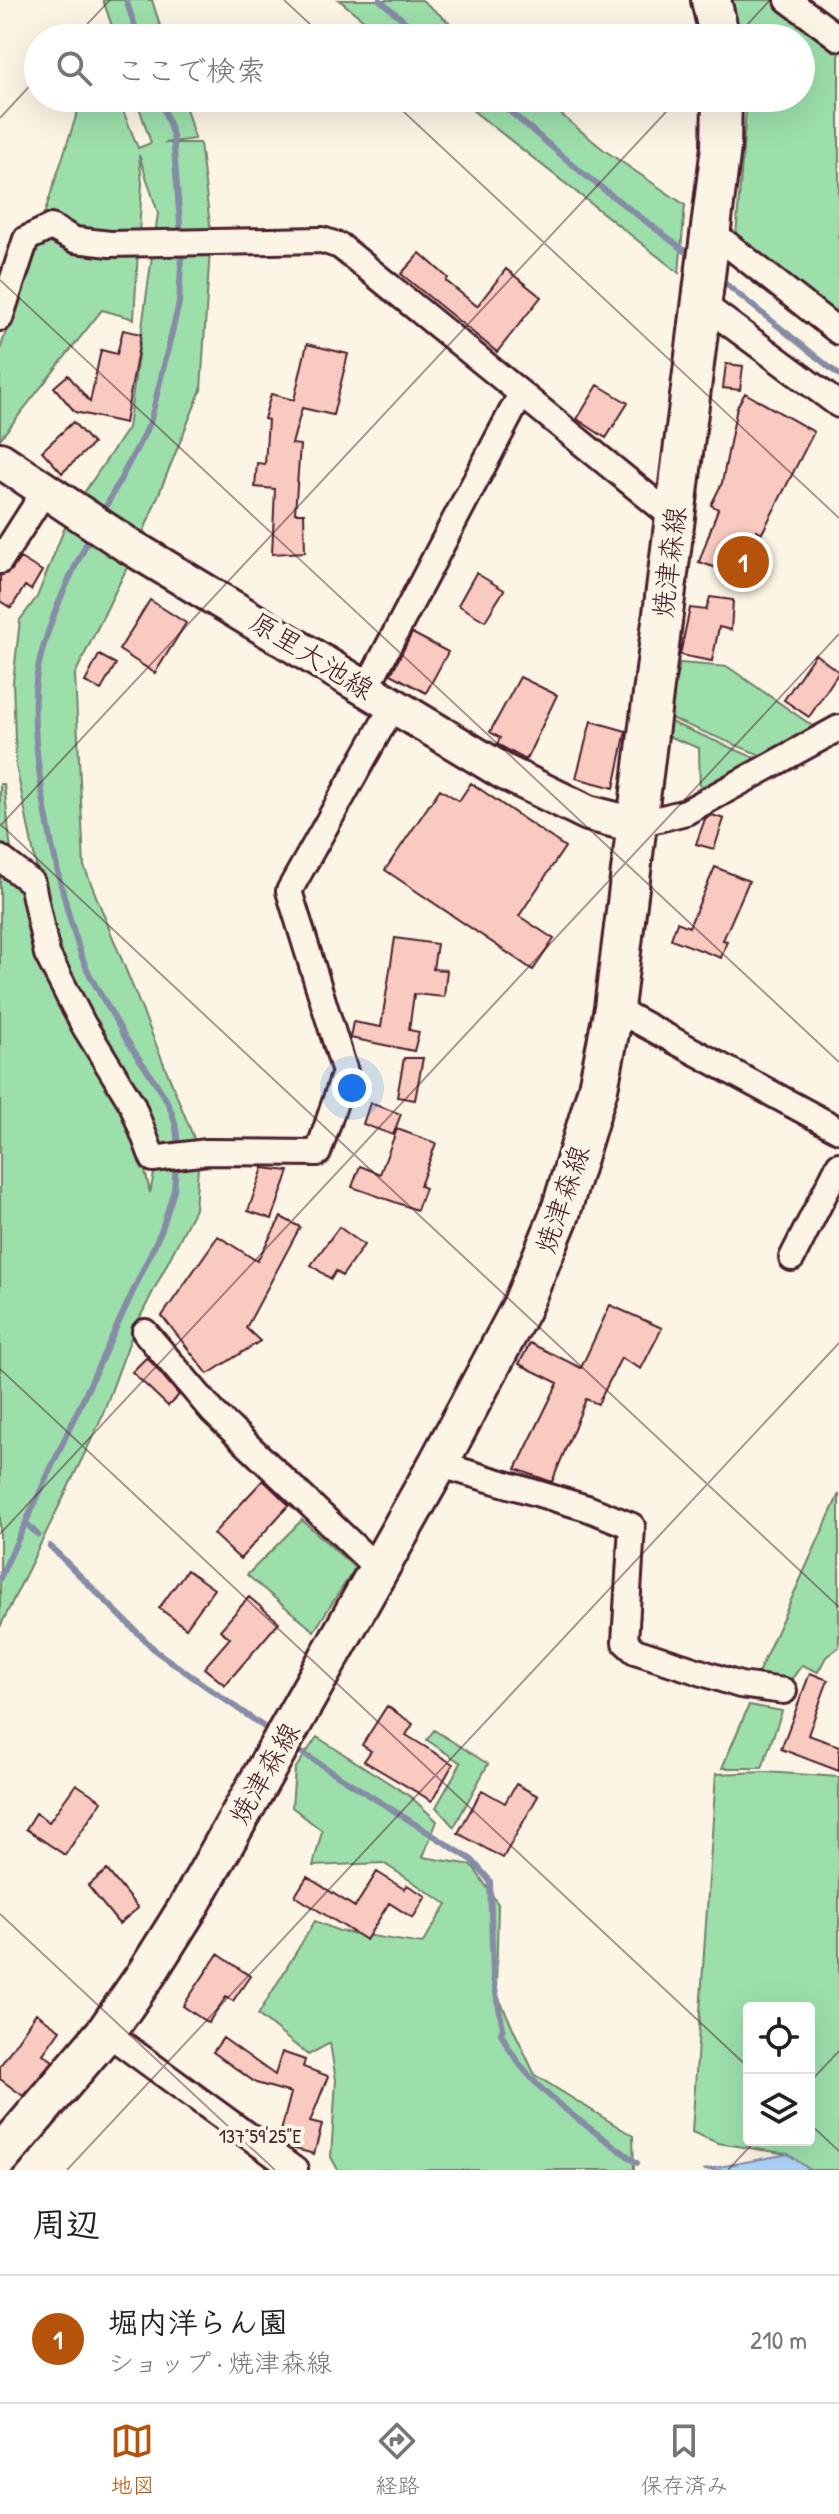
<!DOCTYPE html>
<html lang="ja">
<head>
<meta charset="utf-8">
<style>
	body { margin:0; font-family:"Patrick Hand","Klee One",sans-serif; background:#f2f2f2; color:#222 }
	.controls { position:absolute; right:24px; bottom:24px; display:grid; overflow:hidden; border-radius:8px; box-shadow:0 8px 32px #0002 }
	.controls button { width:72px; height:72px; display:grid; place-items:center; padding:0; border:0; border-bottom:2px solid #e0e0e0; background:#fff; color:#222; font:40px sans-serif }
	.you { position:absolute; left:352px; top:1088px; width:28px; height:28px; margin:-20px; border:6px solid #fff; border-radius:50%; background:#1a73e8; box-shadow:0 0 0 12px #1a73e833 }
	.badge { display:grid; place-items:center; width:52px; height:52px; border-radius:50%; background:#b45309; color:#fff; font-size:26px; font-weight:700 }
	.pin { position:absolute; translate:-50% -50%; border:4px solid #fff; box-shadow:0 2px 8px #0006 }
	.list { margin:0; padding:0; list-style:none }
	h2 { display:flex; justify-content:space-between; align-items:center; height:104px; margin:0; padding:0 32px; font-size:34px }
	h2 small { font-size:26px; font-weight:400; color:#767676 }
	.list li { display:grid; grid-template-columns:52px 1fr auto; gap:24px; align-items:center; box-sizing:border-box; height:128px; padding:0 32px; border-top:2px solid #e0e0e0 }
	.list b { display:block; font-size:30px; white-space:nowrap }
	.list p { margin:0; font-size:26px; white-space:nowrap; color:#767676 }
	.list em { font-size:26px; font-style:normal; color:#767676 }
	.icon { flex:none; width:44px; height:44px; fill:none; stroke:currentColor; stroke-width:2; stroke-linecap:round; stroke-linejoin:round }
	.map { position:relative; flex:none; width:839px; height:2170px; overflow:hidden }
	.search { position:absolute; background:#fff; box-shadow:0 8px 32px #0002; left:24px; right:24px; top:24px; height:88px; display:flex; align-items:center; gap:20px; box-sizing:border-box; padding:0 28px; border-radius:44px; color:#767676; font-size:30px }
	.sheet { height:232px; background:#fff }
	nav { display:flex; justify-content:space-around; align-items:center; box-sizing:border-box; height:112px; border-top:2px solid #e0e0e0; background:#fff; font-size:22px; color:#767676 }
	nav a { display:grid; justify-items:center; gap:4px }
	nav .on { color:#b45309 }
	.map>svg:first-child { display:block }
	.green { fill:#9cdfab; stroke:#737f6b; stroke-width:2; fill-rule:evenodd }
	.water { fill:#aed4f8; stroke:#868ca6; stroke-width:2 }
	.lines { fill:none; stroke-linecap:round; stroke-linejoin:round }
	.stream { stroke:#868ca6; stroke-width:6 }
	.building { fill:#f9cac0; stroke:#4a1f2b; stroke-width:2 }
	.street-casing { stroke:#4a1f2b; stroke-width:30 }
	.secondary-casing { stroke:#4a1f2b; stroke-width:40 }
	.primary-casing { stroke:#4a1f2b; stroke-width:44 }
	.street { stroke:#fcf5e5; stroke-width:24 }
	.secondary { stroke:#fcf5e5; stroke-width:34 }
	.primary { stroke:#fcf5e5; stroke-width:38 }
	.ticks { fill:none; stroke:#4a1f2b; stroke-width:2; stroke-opacity:0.45 }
	.labels { text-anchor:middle; stroke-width:8; stroke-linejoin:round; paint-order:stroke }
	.street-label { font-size:28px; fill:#4a1f2b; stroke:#fcf5e5 }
	.ticks-label { font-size:20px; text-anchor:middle; fill:#4a1f2b; stroke:#fcf5e5; stroke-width:8; stroke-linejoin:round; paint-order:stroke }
</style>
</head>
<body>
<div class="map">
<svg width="839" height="2170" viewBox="0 0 839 2170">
	<rect width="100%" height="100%" fill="#fcf5e5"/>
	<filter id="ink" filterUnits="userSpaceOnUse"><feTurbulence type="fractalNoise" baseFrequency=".0125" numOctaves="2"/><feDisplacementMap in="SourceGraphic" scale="16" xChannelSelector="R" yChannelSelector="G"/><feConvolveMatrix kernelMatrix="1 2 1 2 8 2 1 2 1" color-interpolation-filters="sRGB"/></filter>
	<g filter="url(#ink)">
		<!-- green -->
		<path class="green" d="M103,0H152L164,38H116Z
			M339,0H422L468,38H386Z
			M727,0H782L839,46V338L735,249L747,98H801V38H742Z
			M82,98H118L138,148L151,143L136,98H183L195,139L164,143H200L211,233L201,390L139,543L75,674L84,866L197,1146L156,1153L72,988L51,939L16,766L13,682L20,620L37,597L71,512L128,428L158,213L139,155L142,183L134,319L102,310L0,439V350Z
			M457,98H541L604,150L685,205L679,273Z
			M680,663L728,667L814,727L765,757L667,717Z
			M668,721L760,760L700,792L699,748L665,735Z
			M0,784H4L12,861L0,850Z
			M0,874L27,895C71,990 130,1092 150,1193L156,1164L198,1167L195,1209L135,1327L99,1424L0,1627Z
			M839,1494V1647L826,1657L818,1672L802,1665L791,1680L757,1675Z
			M302,1520L355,1568L314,1631L247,1575Z
			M749,1705L782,1711L762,1768H722Z
			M434,1730L488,1764L454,1827L436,1807L461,1763L427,1740Z
			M317,1737L411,1797L437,1821L423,1857L472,1865L498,1904L496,1992L535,2075L633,2136L634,2170H338L331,2157L336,2080L330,2043L308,2055L258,2015L315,1921L339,1931L422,1944L447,1904L383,1863L313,1866L322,1831L292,1807L295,1769Z
			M765,1772L839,1777V2170H810L788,2154L718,2143L692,2132L716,1774ZM749,2008H809V2140H749Z"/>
		<!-- water -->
		<path class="water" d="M788,2154L810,2170H703Z"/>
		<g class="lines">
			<!-- stream -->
			<path class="stream" d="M126,0L139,38
				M380,0L424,38
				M160,98L173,136L181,236
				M494,98L586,176L693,257
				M717,277L839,375
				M101,516L150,423L179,303L182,247
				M92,533C70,575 48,621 38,668C24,738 57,880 79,949C88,977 107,1004 121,1030C141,1069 181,1101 177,1148
				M26,1523L38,1535
				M50,1546L157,1652L274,1734
				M0,1578L162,1229L174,1190L176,1163
				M293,1747L472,1860L490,1881L493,1978L503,2028L501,2033C527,2091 588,2125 637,2163"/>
		</g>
		<!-- building -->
		<path class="building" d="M420,253L448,278L446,281L477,306L506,269L541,297L497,352L401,274Z
			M123,330L141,334L125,423L75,412L54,387L68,375L90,402L101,350L117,354Z
			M307,344L348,354L333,415L302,408L292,444L300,445L295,513H304L305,552L272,554L275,489L255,487L257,463L265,464L268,420L264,419L271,394L294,400Z
			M726,364L743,366L740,390L723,388Z
			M598,385L628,403L606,438L577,419Z
			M745,393L814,432L762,533L757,530L741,576L699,562L718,509L711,505L722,483L737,407Z
			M73,422L93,444L62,473L42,451Z
			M20,558L42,571L31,590L25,586L11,608L0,601V576L12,570Z
			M476,573L504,590L485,621L458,605Z
			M710,597L733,600L731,630L719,627L712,661L680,655L690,608L706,610Z
			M150,600L186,623L155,673L119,650Z
			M412,633L448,652L426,693L391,674Z
			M815,654L839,672L809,717L784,700Z
			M99,655L116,664L101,690L85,682Z
			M520,677L557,695L526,760L497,744L500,738L490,732Z
			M591,721L626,731L614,788L576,778Z
			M471,783L565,847L519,916L554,939L533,970L385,870L440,789L459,801Z
			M712,815L724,819L714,849L696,844L705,819Z
			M715,867L749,881L723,940L727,941L721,958L671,939L677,922L689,927Z
			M395,938L437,944L433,969L447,970L444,997L414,994L409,1030L419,1032L414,1051L350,1038L353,1022L381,1027Z
			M404,1058H423L415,1100L397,1097Z
			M370,1103L401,1114L393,1135L363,1124Z
			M397,1129L436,1143L420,1186L425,1188L417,1210L352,1187L360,1166L380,1174Z
			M263,1168L289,1171L272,1219L248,1211Z
			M281,1217L300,1227L246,1328L260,1341L208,1374L162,1316L218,1236L257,1261Z
			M339,1227L364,1245L342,1276L336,1271L331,1279L311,1265Z
			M610,1305L662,1328L641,1369L621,1358L598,1404L586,1399L552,1482L516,1469L558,1383L519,1364L530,1343L581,1368Z
			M147,1357L179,1395L168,1406L132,1372Z
			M263,1480L289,1505L240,1559L213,1534Z
			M187,1570L214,1589L186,1628L159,1608Z
			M249,1597L279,1622L225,1685L204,1668L230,1638L220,1630Z
			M810,1673L828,1680L808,1735L839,1746V1771L781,1749Z
			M387,1706L413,1724L406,1735L453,1764L432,1801L364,1761L371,1751L362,1745Z
			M76,1784L102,1801L65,1855L26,1829L36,1813L49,1822Z
			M516,1784L538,1796L503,1858L458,1833L482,1790L505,1803Z
			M107,1870L138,1908L119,1924L88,1886Z
			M377,1872L404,1889L407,1885L426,1896L413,1918L389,1903L366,1940L295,1896L307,1877L355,1907Z
			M218,1954L250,1976L233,2001L226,1997L208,2023L183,2006Z
			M36,2013L60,2030L43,2054L53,2061L23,2096L0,2079V2066Z
			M223,2038L275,2075L282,2052L305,2060L303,2067L328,2076L310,2122L322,2125L314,2154L292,2148L294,2139L280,2135L291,2093L256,2083L213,2052Z"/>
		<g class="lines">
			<!-- street casing -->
			<g class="street-casing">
				<path id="street" d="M788,0L839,38
					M708,229L839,332
					M700,302L839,405
					M0,318L26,239L51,227L75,240L110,244L322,240L340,246L674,518
					M0,561L46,489
					M366,689L521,394
					M635,825L686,812L839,728
					M0,858L32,883L47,954L83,1024L132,1104L153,1159L207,1152L318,1153L345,1072L289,891L393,706
					M614,1008L839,1130
					M792,1258L839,1165
					M145,1332L213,1412L378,1569
					M438,1464L587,1508L632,1526L625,1642L635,1651L740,1685L784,1691
					M106,2032L295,2170"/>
			</g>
			<!-- secondary casing -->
			<g class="secondary-casing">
				<path id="secondary" d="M0,460L126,544L504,772L588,813L635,825"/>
			</g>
			<!-- primary casing -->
			<g class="primary-casing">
				<path id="primary" d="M711,0L720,38
					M0,2157L106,2032L147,1973L189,1906L438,1464L521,1308L560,1214L598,1088L614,1008L721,147L722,98"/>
			</g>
			<!-- street -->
			<use href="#street" class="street"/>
			<!-- secondary -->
			<use href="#secondary" class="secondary"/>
			<!-- primary -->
			<use href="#primary" class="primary"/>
		</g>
	</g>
	<!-- ticks -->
	<path class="ticks" d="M284,0L325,38M74,38L110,0M735,38L770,0M389,98L839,518M0,118L38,77M0,280L839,1062M0,824L839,1607M0,826L679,98M0,1369L749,2068M0,1534L839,634M0,1914L275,2170M809,2083L839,2051M809,2123L839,2151M67,2170L839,1343M728,2170L756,2140"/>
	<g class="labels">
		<!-- street labels -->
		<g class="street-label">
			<text transform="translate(669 562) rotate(-83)" y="10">焼津森線</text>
			<text transform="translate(312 655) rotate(32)" y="10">原里大池線</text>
			<text transform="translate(562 1199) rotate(-71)" y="10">焼津森線</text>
			<text transform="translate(264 1773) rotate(-60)" y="10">焼津森線</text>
		</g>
	</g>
	<g class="ticks-label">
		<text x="260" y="2143">137°59'25"E</text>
	</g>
</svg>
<div class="controls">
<button><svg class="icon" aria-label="locate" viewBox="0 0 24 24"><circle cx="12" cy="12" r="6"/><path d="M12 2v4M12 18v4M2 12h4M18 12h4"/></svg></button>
<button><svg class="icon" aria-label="layers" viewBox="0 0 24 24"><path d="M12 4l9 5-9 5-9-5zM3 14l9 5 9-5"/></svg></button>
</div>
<div class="you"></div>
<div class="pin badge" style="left:743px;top:562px">1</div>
<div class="search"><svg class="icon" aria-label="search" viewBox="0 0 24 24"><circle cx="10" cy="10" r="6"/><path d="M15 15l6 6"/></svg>ここで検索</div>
</div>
<section class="sheet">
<h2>周辺<small></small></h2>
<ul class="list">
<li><span class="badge">1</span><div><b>堀内洋らん園</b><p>ショップ · 焼津森線</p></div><em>210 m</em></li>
</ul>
</section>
<nav>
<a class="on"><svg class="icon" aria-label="map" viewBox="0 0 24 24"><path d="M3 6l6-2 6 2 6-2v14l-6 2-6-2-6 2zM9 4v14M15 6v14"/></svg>地図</a>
<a><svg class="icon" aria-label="directions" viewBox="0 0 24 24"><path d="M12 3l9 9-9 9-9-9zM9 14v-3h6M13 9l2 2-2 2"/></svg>経路</a>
<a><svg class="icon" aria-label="saved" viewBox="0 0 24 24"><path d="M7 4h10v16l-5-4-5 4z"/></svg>保存済み</a>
</nav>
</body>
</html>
